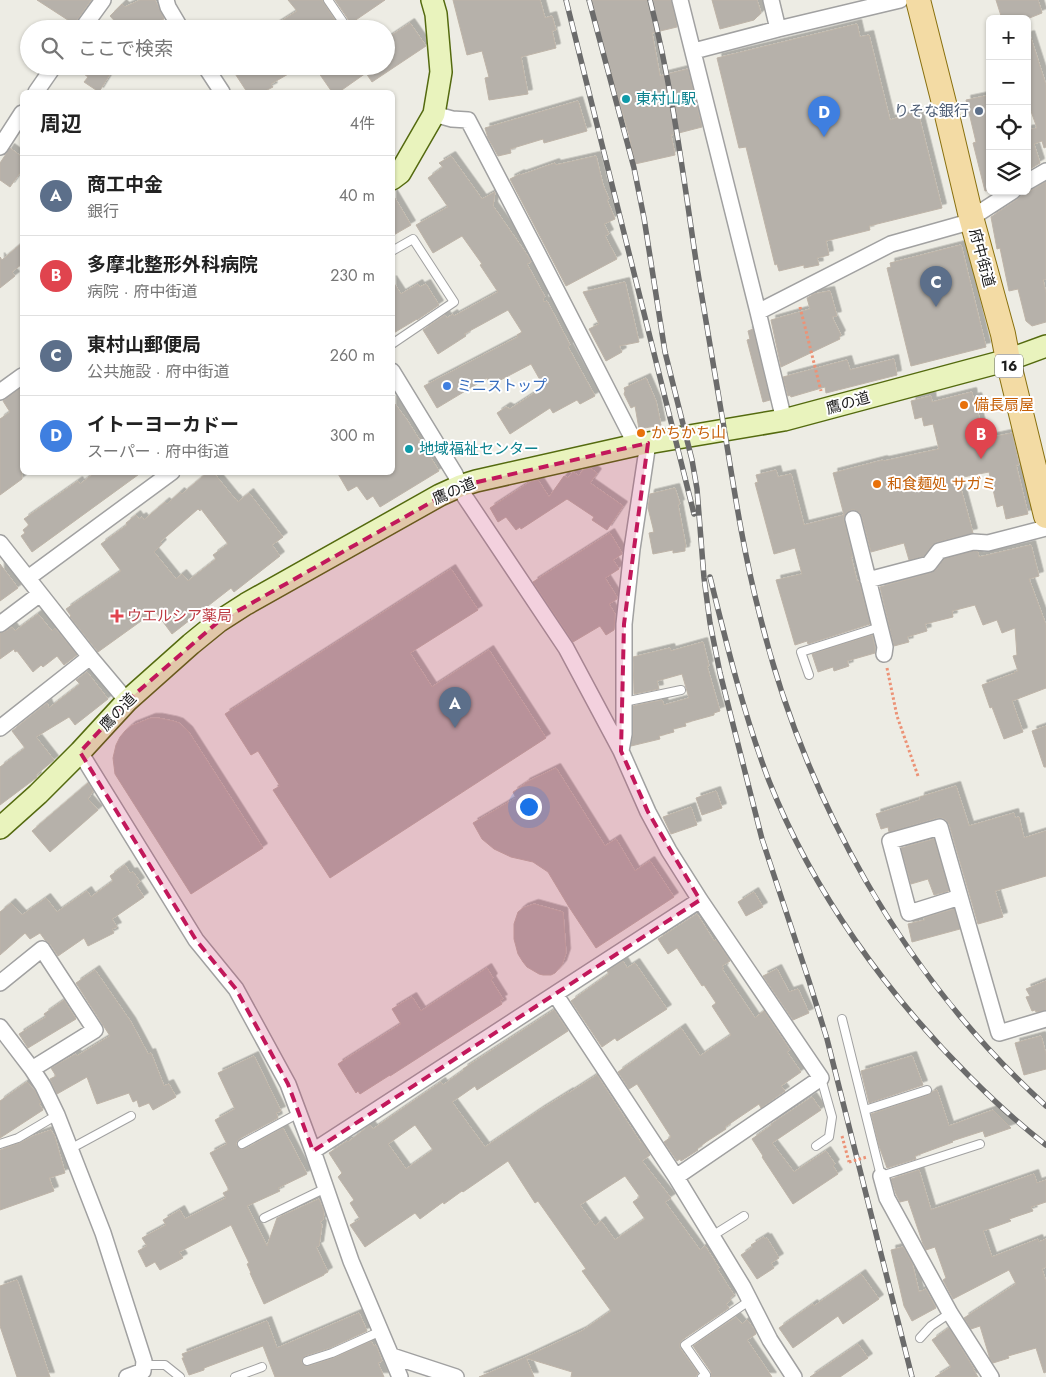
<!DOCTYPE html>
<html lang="ja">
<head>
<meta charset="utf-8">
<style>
	body { margin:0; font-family:Jost,"Noto Sans JP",sans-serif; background:#f6f6f6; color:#222 }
	.controls { position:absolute; right:15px; top:15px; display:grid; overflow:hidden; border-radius:8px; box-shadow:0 1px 4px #0004 }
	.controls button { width:45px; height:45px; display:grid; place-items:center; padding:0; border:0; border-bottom:1px solid #e0e0e0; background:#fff; color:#222; font:25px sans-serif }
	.you { position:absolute; left:528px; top:806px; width:18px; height:18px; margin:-12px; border:4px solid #fff; border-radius:50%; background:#1a73e8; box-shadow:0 0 0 8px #1a73e833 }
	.badge { display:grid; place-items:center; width:32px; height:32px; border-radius:50%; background:#1a73e8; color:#fff; font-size:16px; font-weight:700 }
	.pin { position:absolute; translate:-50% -41px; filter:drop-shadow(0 1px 2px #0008) }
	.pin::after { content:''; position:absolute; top:26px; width:18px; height:15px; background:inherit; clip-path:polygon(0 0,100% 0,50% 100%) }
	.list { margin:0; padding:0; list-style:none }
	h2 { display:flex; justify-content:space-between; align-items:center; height:65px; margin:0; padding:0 20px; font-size:21px }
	h2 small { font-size:16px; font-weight:400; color:#767676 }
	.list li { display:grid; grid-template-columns:32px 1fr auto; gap:15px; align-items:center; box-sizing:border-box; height:80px; padding:0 20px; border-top:1px solid #e0e0e0 }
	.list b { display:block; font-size:19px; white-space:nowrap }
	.list p { margin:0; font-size:16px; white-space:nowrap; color:#767676 }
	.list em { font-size:16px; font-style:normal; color:#767676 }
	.icon { flex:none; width:28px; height:28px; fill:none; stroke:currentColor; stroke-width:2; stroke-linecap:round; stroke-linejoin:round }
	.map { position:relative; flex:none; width:1046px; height:1377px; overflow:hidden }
	.search { position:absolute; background:#fff; box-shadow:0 1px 4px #0004; left:20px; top:20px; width:375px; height:55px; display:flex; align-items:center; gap:12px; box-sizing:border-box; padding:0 18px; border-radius:28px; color:#767676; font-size:19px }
	.panel { position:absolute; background:#fff; box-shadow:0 1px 4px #0004; left:20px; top:90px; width:375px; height:385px; border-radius:8px }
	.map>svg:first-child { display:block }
	.building { fill:#b6b1aa; stroke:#beb4a8; fill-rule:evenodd; filter:url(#shadow) }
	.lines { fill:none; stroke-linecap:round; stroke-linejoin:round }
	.lane-casing { stroke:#a1a1a1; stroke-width:10 }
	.street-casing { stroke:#a1a1a1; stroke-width:18 }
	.secondary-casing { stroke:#546a0f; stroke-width:24 }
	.primary-casing { stroke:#89700e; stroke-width:26 }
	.path { stroke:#ec9276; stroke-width:3; stroke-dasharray:2.5 2.5; stroke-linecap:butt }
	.lane { stroke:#fff; stroke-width:8 }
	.street { stroke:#fff; stroke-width:15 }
	.secondary { stroke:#e9f3bd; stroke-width:21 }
	.primary { stroke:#f3dba4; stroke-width:24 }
	.rail-casing { stroke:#6b6b6b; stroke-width:5.5 }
	.rail { stroke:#fff; stroke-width:4; stroke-dasharray:11; stroke-linecap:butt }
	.path-bridge { stroke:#ec9276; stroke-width:3; stroke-dasharray:2.5 2.5; stroke-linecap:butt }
	.marked { fill:#c2185b; fill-opacity:0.2; stroke:#c2185b; stroke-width:4; stroke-dasharray:10 6; stroke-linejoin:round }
	.culture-dot { fill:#0f9aa8; stroke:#fff; stroke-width:2 }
	.service-dot { fill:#5c6f8a; stroke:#fff; stroke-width:2 }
	.shop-dot { fill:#3f7fe0; stroke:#fff; stroke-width:2 }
	.food-dot { fill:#e8710a; stroke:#fff; stroke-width:2 }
	.health-dot { fill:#e0444e; stroke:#fff; stroke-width:2 }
	.labels { text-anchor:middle; stroke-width:4; stroke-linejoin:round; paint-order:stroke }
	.shield { fill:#fff; stroke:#616161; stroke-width:1 }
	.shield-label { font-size:14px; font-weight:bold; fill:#1d1d1d }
	.culture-label { font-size:15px; fill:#0d838f; stroke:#fff; text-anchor:start }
	.service-label { font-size:15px; fill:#4e5e75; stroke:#fff; text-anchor:end }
	.street-label { font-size:15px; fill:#1d1d1d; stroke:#fff }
	.shop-label { font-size:15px; fill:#366cbe; stroke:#fff; text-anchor:start }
	.food-label { font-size:15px; fill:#c56008; stroke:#fff; text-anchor:start }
	.health-label { font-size:15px; fill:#be3a42; stroke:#fff; text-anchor:start }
</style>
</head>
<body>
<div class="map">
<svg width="1046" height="1377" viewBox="0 0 1046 1377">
	<defs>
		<filter id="shadow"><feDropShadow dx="4.5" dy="-4.5" stdDeviation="0" flood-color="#0004"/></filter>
	</defs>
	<rect width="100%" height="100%" fill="#edece4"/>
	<!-- building -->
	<path class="building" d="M37,0H91L74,24Z
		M140,0H155L164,19L142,29H122L110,16L122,4L125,7Z
		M288,0H322L338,25L341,27H345L343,29H269L297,11Z
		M335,0H385L347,26L349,22L348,19Z
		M453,0H540L545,18L552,16L556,30L552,31L556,48L521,57L528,94L489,100L485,78L489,77L482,51L467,55Z
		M590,0H671L677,27L652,33L660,76L688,69L702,127L671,135L675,155L635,164L629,135Z
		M712,0H757L761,13L754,20L720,29Z
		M996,0H1038L1042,13L1027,19H1002Z
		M410,23L426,46L372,82L366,73L339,92H332L314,66H386V39Z
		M857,24L860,37L869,35L890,120L918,112L942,208L869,226L870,230L826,241L829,255L817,258L819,265L804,268V265L779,271L777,264L775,265L746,147L739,148L717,58Z
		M1030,35L1046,85V147L1044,148L1042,141L1034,144L1040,163L1027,171V130L1037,128L1027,100V36Z
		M73,66H115L99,92L84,82L88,77Z
		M230,66H302L271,84L273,87L263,92H247Z
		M990,95V190L985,191L973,143L976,142L966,100Z
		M578,101L587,131L544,143L543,139L510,149L511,153L498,156L488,138L485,128Z
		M10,148L22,157V170L10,187L0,180V163Z
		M451,156L482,199L495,192L493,206L530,259L531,262L527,264L545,297L543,299L544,302L547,301L570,345L568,347L595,396L580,404L577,400L553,413L550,408L510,434L497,413L506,407L510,409L544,387L531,364L491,385L487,378L437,408L424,386L518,337L517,335L522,332L508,310L464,334L466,336L438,354L423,330L445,315L447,318L453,314L454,316L498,292L480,265L482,264L462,236L433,253L416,225L448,207L428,178L443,167L439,163Z
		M596,156L603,185L609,199L607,200L615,219L604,224L609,234L605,236L617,259L566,286L510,179L520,174L521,175L555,163L556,165Z
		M1046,182V279L1043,280L1046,293V322L1032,326L1026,321L1018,289L1009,291L1000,248L997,249L991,217L1018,199L1025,191L1032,190Z
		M392,193L411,225L392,236Z
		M22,243V264L12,272L15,276L0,288V257L2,260Z
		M961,245L986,347L911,366L887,268L891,267L890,263Z
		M392,280L401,294L418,284L420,287L426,284L439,305L417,320V319L392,334Z
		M625,282L639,342L619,346L622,352L606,361L589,329L599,324L583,292Z
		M830,291L837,316L832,317L841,335L839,337L840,339L781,367L771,320L810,309L807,298L814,294Z
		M753,329L770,400L763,402L747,340L750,339L748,331Z
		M894,359L897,375L826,393L825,387L791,397L790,395L788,396L783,377L847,360L850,370Z
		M646,378L656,401L661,425L639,429L635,406L631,408L624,394L625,391L624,388Z
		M22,387V479L0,495V419L10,412L3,401Z
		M972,392L973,398L977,397L981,412L978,413L984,439L1012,433L1019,465H1016L1028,514L1006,519L1003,505L997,507L989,472L958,478L973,533L937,542L932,545L924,556L909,560L904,543L871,552L862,517L860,513L855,510H851L847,512L844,516V521L853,557H851L857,581H859L870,624L808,644L807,641L795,645L776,580L802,574L795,548L774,554L755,483L758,482L756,475L776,470L778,477L791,474L804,525L844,515L833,473L883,460L884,461L939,449L933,424L924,426L922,417L915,419L911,401L931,396L932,402Z
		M392,400L407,420L439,471L380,507L373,496L367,500L357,486L348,491L337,472H392Z
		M590,468L597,473L590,483L623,506L607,530L592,520L594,517L567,499L521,529L520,527L516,530L506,517L498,522L490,508L530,482L538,480L549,497L564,476L568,478L573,472L579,476L583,470Z
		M96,472H142L32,552L21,536L25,533L23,530L29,525L24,519L78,481L80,484Z
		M208,472H213L235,499H236L238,502L249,493L283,537L272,545L280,556L234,592L231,588L172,634L155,611L98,652L70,617L71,616L66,609L121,571L101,544L127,525L126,523L136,515L139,519L142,517L144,520L165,502L167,504L180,492L182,494ZM198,509L200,511L201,509L228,544L213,555L216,559L188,581L182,574L176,579L154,552L162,544L160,542Z
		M675,488L680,504L678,505L686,547H685V551L673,553V550L653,554L649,533L654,532L648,508L650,494Z
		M610,533L622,553V554L613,560L619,569L605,578L617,597V599L609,604L615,614L614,630L606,635L600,626L573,642L533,582Z
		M1031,545L1039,576L1029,579L1046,625V688L1012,701L1023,732L1004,739L992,707L990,708L982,685L1015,673L1014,672L1018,671L1013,656L1017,655L1015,628L1002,633L997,620L983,625L975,605L952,611L953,617L925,624L927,631L907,637L909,642L894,646L880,587L931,573L936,570L944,559L974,551L978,552L979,557Z
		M0,564L18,588L0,601Z
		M451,569L478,610L410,653L432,687L489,650L546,738L330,878L273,790L280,786L258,751L251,755L225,714Z
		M38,614L52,631L55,628L77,655L64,665L57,656L43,667L41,665L33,672L17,651L15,652L14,649L0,659V633L5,632L12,627L15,631Z
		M872,635L875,647V653L847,661L849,666L834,671L833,667L818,672L812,654Z
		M703,642L709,666H707L720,711L714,713V715L685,723L686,726L673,729L674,732L659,736L660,739L631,746L633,734V706L662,700L664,705L689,698L682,674L657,681L659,689L634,694L633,657L670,648L671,651Z
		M87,672L108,699L75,725L69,717L36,737L54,760L36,775L37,777L36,778L0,805V767L25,748L12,731L47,703L49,708L80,684L76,680Z
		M151,718H158L173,721L179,723L188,731L263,848L191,894L115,774L113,758L116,745L120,737L125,731L131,726Z
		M1046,726V767H1044L1032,731Z
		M556,768L605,846L616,839L635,871L650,861L674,897L596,948L569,907L548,872L533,862L511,857L494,849L482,839L473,823L516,798L513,792L525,784V783Z
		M88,783L93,791L88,799L98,810L50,852L32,831Z
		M956,786L969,826L1014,813L1015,818L1019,817L1024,838L1046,831V876L995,891L1003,917L978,924L949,824L947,821L943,818H937L889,832L888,827L881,829L876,814L920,800V797Z
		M716,791L722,808L702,815L696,798Z
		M691,807L697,825L671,834L663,817Z
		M934,839L949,891L934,895L928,879L911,884L901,848Z
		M125,865L130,873L133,872L140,882L136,885L144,897L112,919L117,927L112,929L114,933L88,946L84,938L58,956L50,944L45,940L40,933L30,939L25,933L0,955V912L11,903L22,915L46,898L57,912L87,891L91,897L113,881L110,876Z
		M754,892L763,907L746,916L738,902Z
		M534,904L563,912L566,953L562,965L555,973L551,975H543L539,974L527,967L523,962L518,954L514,939V924L518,912L523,908Z
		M954,909L960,929L912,942L908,924L925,920L924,918Z
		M697,914L714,941L716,940L730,961L722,966L724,968L722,969L755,1018L764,1011L790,1050L787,1052L801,1072L781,1086L785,1091L761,1108L759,1104L725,1127L726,1129L706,1142L697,1149L698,1150L681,1161L680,1159L677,1161L664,1142L671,1137L637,1084L629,1089L618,1072L681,1028L700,1056L731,1035L712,1006L716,1003L704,985L702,986L677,948L668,954L658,939Z
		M623,961L627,968L635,963L667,1009L617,1041L615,1038L602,1047L571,1001L609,974L607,971Z
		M487,968L493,978L491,980L503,999L500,1000L502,1004L390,1076V1075L360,1094L358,1091L356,1093L338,1064L401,1024L392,1009L412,997L421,1011Z
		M777,969L789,992L798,989L809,1013L793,1020L763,976Z
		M95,970L131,1022L148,1054L151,1053L164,1086L169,1084L176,1097L153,1110L149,1103L139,1107L137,1100L133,1102L129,1093L97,1104L87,1077L57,1094L50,1079L56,1076L51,1068L76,1054L77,1056L110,1036L76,983Z
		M1046,981V1010L1036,1012L1035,1010L1032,1011L1026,997L1030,996L1026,989Z
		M64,1000L76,1019L28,1048L19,1034L46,1017L44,1014Z
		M554,1010L568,1031L477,1090L475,1086L452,1102L485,1147L540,1110L569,1092V1093L597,1075L641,1143L642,1142L650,1155L642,1161L671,1198L665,1202L700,1250L705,1246L719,1268L717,1269L734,1295L730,1298L731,1300L726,1304L729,1308L682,1340L680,1343V1348L698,1373L696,1377H571L572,1372L526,1358L534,1377H479L524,1358L582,1331L611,1311L582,1271L586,1269L538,1201L535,1203L508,1161L463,1192L462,1191L444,1204L443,1202L420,1219L415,1213L365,1247L350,1225L360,1219L350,1203L354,1200L338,1177L342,1173L329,1153L347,1141L348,1142L370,1125L373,1129L441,1082L443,1085L464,1070L463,1069ZM415,1125L433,1150L406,1169L388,1144ZM625,1176L640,1197L633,1202L645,1219L615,1240L601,1221L595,1226L580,1205Z
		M1041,1036L1046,1054V1069L1024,1075L1015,1043Z
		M254,1056L281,1111L276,1113L278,1118L239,1139L236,1143L237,1146L240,1149H245L283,1128L307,1174L278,1188L280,1191L247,1206L267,1246L277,1218L319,1199L324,1212L323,1220L320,1222L322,1225L319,1246L316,1247L328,1272L324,1274V1275L264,1304L250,1273H251L247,1264L249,1263L231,1225L179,1252L183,1258L160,1270L155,1262L146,1267L138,1251L147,1246L142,1238L166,1225L163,1220L180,1210L185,1219L226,1198L223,1193L229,1190L210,1153L227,1144L215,1120L235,1109L218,1073Z
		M912,1056L923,1085L869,1103L861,1071Z
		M27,1082L35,1091L41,1103L39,1104L43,1110L0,1138V1101Z
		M937,1090L949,1126L993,1110L1011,1128L985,1137L983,1131L952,1141L953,1142L915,1156L916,1159L887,1168L879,1146L871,1114L929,1095L932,1092Z
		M812,1097L821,1110L772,1143L794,1172L826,1151L835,1164L833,1166L838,1174L793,1204L762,1157L763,1156L752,1139L772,1125L771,1124Z
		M51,1130L53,1134H54L65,1173L49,1178L54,1191L0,1210V1150L20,1143L33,1136Z
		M919,1170L931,1210L1034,1174L1037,1183L1046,1180V1202L1031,1207L1033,1211L1009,1219L1011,1221L983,1231L992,1257L1038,1239L1039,1242L1046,1239V1267L1042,1269L1046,1282V1372L1044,1373L1036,1348L1008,1356L1009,1358L993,1363L990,1359L980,1326L971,1329L964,1318L1016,1284L1009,1270L953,1299L943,1280L946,1278L935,1247L926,1250L923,1244L908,1200L900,1202L896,1194L891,1179Z
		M764,1237L765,1239L767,1238L779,1258L771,1263L774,1268L757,1279L741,1255L753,1247L751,1245Z
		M903,1247L912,1263L919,1292L926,1289L936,1308L912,1321L904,1306L891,1250Z
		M861,1274L879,1299L843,1324L838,1316L793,1348L779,1328L813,1304L814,1306Z
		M17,1280L50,1377H17L0,1326V1286Z
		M359,1313L367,1331L330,1348L305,1356L302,1359V1363L305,1366H309L334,1358L371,1341L374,1346L376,1345L382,1361L378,1363L384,1377H275L263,1346L204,1368V1370L189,1375L182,1358H184L182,1354L267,1321L277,1348Z
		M736,1317L742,1324L747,1320L754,1329L756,1334L747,1340L772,1377H711V1372L693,1346Z
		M949,1328L974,1369H973L978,1377H935L951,1367L932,1340Z
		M858,1344L868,1358L840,1377H810Z"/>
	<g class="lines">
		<!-- lane casing -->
		<g class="lane-casing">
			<path id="lane" d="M328,0L343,22
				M392,251L413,239L454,302L392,344
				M809,675L801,652L880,627
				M624,702L681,690
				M842,1019L881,1176L980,1144
				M865,1110L927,1090
				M0,1144L18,1138L57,1115
				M242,1144L299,1113
				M816,1146L829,1137L832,1117L821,1078
				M70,1149L131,1116
				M264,1218L326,1188
				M712,1236L744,1216
				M920,1338L931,1326L950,1313
				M307,1361L332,1353L381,1331
				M144,1365H165L180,1377
				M235,1377L262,1367
				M702,1377L706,1375L685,1345L749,1301"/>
		</g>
		<!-- street casing -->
		<g class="street-casing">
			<path id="street" d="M166,0L168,7L181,29
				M680,0L758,312L784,420
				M771,0L778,29
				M82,29L103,0
				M694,51L778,29L900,0
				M205,66L222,92
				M36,92L54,66
				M434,114L452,119L468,120L538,254L636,445
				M0,147L22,113
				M1027,182L1046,171
				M758,312L891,244L962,224L1013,191
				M392,371L455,474L465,497L566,648L621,751L648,812L669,851L700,900L821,1078L676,1177
				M0,392L22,376
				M853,519L885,647L884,654
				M0,543L90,657L127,701
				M28,578L172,472
				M868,580L929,564L939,551L973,542L988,543L1046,528
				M0,624L40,594
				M0,728L90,657
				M621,751L624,734V624L632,549L648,443
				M80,752L196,940L236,989L288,1084L313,1151L351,1261L400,1377
				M960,897L909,913L890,841L940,827L999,1033L1046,1019
				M0,983L42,949L95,1030L32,1069
				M555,994L676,1177L743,1287L770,1340L794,1377
				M0,1027L32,1069L43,1086L57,1115L103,1233L144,1361L143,1371L127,1377
				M313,1151L700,900
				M881,1176L887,1198L950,1313L991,1377
				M392,1356L456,1377"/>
		</g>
		<!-- secondary casing -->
		<g class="secondary-casing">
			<path id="secondary" d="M392,179L400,173L434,114L441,72L436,14L432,0
				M0,828L38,794L80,752L127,701L191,644L218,622L246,604L440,495L460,486L476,481L636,445L784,420L1008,360L1046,346"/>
		</g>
		<!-- primary casing -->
		<g class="primary-casing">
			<path id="primary" d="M918,0L947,115L971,217L1003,334L1008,360L1046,516"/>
		</g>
		<!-- path -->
		<path class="path" d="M800,307L821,391
			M887,668L897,716L918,776
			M842,1136L849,1162"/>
		<!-- lane -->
		<use href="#lane" class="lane"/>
		<!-- street -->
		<use href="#street" class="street"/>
		<!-- secondary -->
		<use href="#secondary" class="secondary"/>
		<!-- primary -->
		<use href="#primary" class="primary"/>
		<!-- rail casing -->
		<g class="rail-casing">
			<path id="rail" d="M566,0L694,514
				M589,0L634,168L644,218L665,352L692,460L697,489L704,578L710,623L720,673L762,839L809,981L827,1039L912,1377
				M650,0C672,86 683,174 696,261C706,323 717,385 727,446C736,502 745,558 759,612C805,801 902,975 1046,1106
				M710,577C727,646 744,715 769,781C813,892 886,993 970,1077C994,1101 1019,1124 1046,1145"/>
		</g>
		<!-- rail -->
		<use href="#rail" class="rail"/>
		<!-- path-bridge -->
		<path class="path-bridge" d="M849,1162L867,1157"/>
	</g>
	<!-- marked area -->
	<path class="marked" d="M648,443L624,624L621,751L648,812L700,900L313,1151L288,1084L236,989L196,940L80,752L127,701L218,622L460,486Z"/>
	<!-- markers -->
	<g class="culture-dot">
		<circle cx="626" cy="99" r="5"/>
		<circle cx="409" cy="449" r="5"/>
	</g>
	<circle class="service-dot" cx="979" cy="111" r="5"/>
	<circle class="shop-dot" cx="447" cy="386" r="5"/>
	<g class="food-dot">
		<circle cx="964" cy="405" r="5"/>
		<circle cx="641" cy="433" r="5"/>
		<circle cx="877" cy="484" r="5"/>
	</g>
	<path class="health-dot" d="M114.5 608.5h5v5h5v5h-5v5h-5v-5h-5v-5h5z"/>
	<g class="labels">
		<!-- shield labels -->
		<rect class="shield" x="995" y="354.5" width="28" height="23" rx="4"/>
		<g class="shield-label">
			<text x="1009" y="371">16</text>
		</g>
		<!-- culture labels -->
		<g class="culture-label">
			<text x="636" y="104">東村山駅</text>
			<text x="419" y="454">地域福祉センター</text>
		</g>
		<!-- service labels -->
		<g class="service-label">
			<text x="969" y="116">りそな銀行</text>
		</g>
		<!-- street labels -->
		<g class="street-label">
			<text transform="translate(982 258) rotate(75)" y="5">府中街道</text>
			<text transform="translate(848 403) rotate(-16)" y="5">鷹の道</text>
			<text transform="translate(454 491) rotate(-23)" y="5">鷹の道</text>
			<text transform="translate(118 712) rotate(-46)" y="5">鷹の道</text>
		</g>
		<!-- shop labels -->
		<g class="shop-label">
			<text x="457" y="391">ミニストップ</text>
		</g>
		<!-- food labels -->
		<g class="food-label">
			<text x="974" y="410">備長扇屋</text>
			<text x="651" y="438">かちかち山</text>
			<text x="887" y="489">和食麺処 サガミ</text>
		</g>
		<!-- health labels -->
		<g class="health-label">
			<text x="127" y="621">ウエルシア薬局</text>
		</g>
	</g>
</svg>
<div class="controls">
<button>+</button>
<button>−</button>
<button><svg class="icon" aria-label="locate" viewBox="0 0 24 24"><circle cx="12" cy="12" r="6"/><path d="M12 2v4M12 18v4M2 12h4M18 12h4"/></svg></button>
<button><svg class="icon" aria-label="layers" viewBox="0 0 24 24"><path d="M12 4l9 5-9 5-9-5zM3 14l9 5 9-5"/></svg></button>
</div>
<div class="you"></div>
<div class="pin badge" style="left:455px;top:728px;background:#5c6f8a">A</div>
<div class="pin badge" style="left:981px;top:459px;background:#e0444e">B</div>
<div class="pin badge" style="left:936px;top:307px;background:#5c6f8a">C</div>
<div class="pin badge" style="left:824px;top:137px;background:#3f7fe0">D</div>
<div class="search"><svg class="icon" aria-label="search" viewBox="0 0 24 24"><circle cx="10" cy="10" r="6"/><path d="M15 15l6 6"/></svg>ここで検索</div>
<section class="panel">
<h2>周辺<small>4件</small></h2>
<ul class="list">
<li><span class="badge" style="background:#5c6f8a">A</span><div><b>商工中金</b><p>銀行</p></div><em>40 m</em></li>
<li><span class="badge" style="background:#e0444e">B</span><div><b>多摩北整形外科病院</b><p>病院 · 府中街道</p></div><em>230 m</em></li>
<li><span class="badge" style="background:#5c6f8a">C</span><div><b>東村山郵便局</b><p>公共施設 · 府中街道</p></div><em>260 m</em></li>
<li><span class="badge" style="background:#3f7fe0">D</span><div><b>イトーヨーカドー</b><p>スーパー · 府中街道</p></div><em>300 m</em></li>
</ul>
</section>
</div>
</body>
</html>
